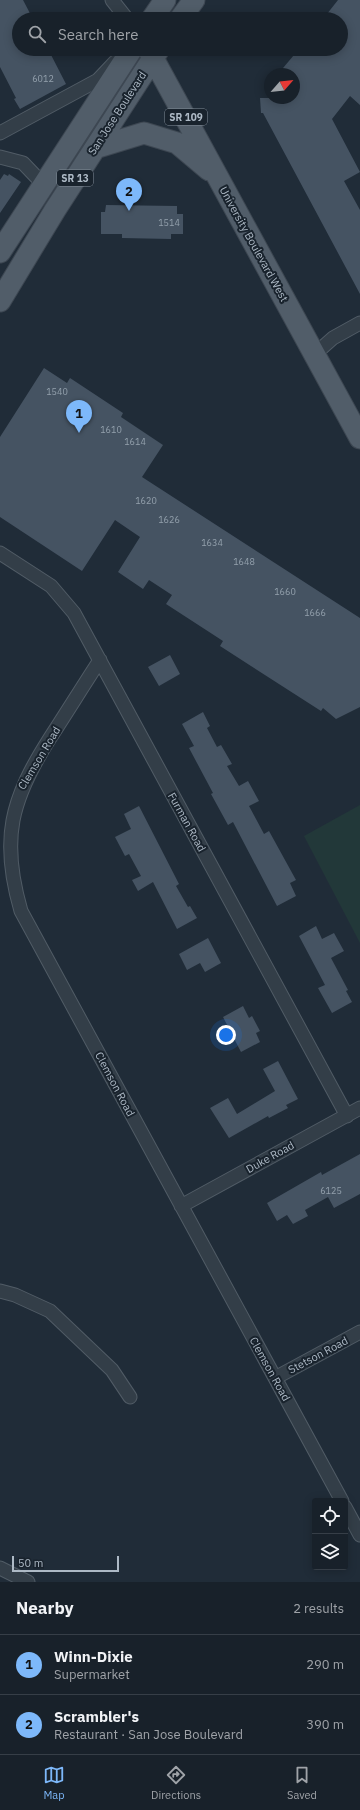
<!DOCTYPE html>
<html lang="en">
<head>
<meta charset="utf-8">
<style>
	body { margin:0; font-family:"IBM Plex Sans",sans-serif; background:#252e36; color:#f1f3f6 }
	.controls { position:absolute; right:12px; bottom:12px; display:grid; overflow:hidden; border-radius:4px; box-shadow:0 2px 10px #0003 }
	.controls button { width:36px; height:36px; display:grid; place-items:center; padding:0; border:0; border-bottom:1px solid #363e47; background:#18212a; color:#f1f3f6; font:20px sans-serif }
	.compass { position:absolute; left:264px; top:68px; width:36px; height:36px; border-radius:50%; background:#18212a; box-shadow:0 2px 10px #0003; rotate:62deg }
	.scale { position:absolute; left:12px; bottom:10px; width:107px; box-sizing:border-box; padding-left:4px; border:2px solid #adb9c5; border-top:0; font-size:11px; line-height:14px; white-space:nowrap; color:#adb9c5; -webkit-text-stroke:3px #19232d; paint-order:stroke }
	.you { position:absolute; left:226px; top:1035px; width:14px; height:14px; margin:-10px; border:3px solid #fff; border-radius:50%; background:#1a73e8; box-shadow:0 0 0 6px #1a73e833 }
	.badge { display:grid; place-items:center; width:26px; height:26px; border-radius:50%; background:#7db8fa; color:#111; font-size:13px; font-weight:700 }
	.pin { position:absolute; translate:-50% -33px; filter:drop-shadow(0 1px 2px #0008) }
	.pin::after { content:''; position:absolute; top:21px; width:14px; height:12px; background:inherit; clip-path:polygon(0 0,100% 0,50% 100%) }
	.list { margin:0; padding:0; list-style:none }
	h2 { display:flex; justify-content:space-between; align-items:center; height:52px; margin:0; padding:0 16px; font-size:17px }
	h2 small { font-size:13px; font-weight:400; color:#9fa3a8 }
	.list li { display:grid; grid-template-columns:26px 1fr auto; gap:12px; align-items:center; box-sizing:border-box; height:60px; padding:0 16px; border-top:1px solid #363e47 }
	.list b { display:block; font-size:15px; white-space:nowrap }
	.list p { margin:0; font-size:13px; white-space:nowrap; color:#9fa3a8 }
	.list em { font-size:13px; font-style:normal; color:#9fa3a8 }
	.icon { flex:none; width:22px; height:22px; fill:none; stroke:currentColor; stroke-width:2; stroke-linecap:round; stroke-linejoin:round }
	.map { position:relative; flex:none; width:360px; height:1582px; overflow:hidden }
	.search { position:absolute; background:#18212a; box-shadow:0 2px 10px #0003; left:12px; right:12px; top:12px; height:44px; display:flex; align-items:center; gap:10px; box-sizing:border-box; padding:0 14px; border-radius:22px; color:#9fa3a8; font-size:15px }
	.sheet { height:172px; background:#18212a }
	nav { display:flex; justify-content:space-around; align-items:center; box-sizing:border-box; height:56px; border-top:1px solid #363e47; background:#18212a; font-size:11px; color:#9fa3a8 }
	nav a { display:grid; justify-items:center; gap:2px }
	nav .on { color:#7db8fa }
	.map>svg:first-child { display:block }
	.green { fill:#223839 }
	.building { fill:#455362 }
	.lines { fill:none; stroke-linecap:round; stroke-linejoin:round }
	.street-casing { stroke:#515c66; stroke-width:15 }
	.primary-casing { stroke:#3d4752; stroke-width:23 }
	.street { stroke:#333e48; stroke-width:13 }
	.primary { stroke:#515d69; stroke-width:21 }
	.labels { text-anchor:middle; stroke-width:4; stroke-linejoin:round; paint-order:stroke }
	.number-label { font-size:9px; fill:#93a0ac }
	.shield { fill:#19232d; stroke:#818c97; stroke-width:1 }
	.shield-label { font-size:10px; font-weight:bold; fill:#adb9c5 }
	.street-label { font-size:11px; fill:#adb9c5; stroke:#19232d }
</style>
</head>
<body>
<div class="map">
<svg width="360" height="1582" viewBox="0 0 360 1582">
	<rect width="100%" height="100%" fill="#202c38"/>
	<!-- green -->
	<path class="green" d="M360,805V943L304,836Z"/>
	<!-- building -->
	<path class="building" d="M0,0H23L33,19H19V49H48L66,84L20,109L14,99L16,98L0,67Z
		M338,0H360V105L350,96L332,119L360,172L344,181L360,210V294L263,113H261L260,98H294V74H278L299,49H341V19H323Z
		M4,174L8,176L9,174L21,182L0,213V180Z
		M106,205L177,206V214H183V234H171V239L122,238V234H101V212H105Z
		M44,368L67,383L70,378L123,413L121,417L163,445L142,477L360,618V707L336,719L323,708L321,711L220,646L223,641L166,604L172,595L149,580L143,589L118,572L140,537L115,520L82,571L0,517V437Z
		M170,655L180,674L159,686L148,667Z
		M203,712L210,726L207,728L217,747L221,745L232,764L227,766L239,786L248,781L259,801L249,806L264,834L269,831L296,880L290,883L296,896L277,906L233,822L228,825L211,794L213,793L189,748L194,746L182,724Z
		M139,806L179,884L176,886L188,907L190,906L197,918L177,929L153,882L138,891L132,880L141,876L129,854L125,856L115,837L131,829L124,814Z
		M316,926L322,939L334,933L344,951L331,958L348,990L346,991L352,1002L332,1013L318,988L325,985L299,936Z
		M208,938L221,963L205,972L200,963L187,970L179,954Z
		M243,1006L249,1018L252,1016L260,1031L256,1033L260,1042L241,1052L223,1017Z
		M278,1061L298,1099L286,1105L288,1108L269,1118L268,1116L229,1138L210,1108L228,1098L237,1114L275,1091L263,1069Z
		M360,1154V1194L334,1208L328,1197L305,1210L308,1216L293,1224L287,1215L277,1221L267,1203L321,1172L322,1175Z"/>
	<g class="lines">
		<!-- street casing -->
		<g class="street-casing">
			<path id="street" d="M112,0L127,19
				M0,133L98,80L115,62
				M0,157L23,163L44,185
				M315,354L333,338L360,323
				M0,553L51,586L74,613L347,1116
				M100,660C83,686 67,712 50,738C11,799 0,839 21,911L342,1501
				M181,1206L360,1108
				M0,1291L15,1295L50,1311L112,1370L130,1397
				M275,1378L360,1332
				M345,1507L360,1535
				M0,1568L28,1582"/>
		</g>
		<!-- primary casing -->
		<g class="primary-casing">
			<path id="primary" d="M152,19L165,0
				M180,19L194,0
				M148,49L360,438
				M95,148L144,133L177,143L209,170
				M0,252L132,49
				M0,301L55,210L159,49"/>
		</g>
		<!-- street -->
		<use href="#street" class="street"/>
		<!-- primary -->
		<use href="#primary" class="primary"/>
	</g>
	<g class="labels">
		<!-- number labels -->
		<g class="number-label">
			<text x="43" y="82">6012</text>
			<text x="169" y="226">1514</text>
			<text x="57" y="395">1540</text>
			<text x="111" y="433">1610</text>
			<text x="135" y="445">1614</text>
			<text x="146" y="504">1620</text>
			<text x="169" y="523">1626</text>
			<text x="212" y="546">1634</text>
			<text x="244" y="565">1648</text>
			<text x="285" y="595">1660</text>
			<text x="315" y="616">1666</text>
			<text x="331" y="1194">6125</text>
		</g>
		<!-- shield labels -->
		<g class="shield">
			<rect x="165" y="109" width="42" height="16" rx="3"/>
			<rect x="57" y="170" width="36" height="16" rx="3"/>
		</g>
		<g class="shield-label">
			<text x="186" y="121">SR 109</text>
			<text x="75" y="182">SR 13</text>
		</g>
		<!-- street labels -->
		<g class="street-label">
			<text transform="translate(117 113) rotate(-57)" y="4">San Jose Boulevard</text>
			<text transform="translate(254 244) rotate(61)" y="4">University Boulevard West</text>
			<text transform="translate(39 758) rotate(-59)" y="4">Clemson Road</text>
			<text transform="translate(187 822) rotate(61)" y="4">Furman Road</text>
			<text transform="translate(115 1084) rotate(62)" y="4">Clemson Road</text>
			<text transform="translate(270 1157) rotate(-29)" y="4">Duke Road</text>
			<text transform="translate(318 1355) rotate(-28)" y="4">Stetson Road</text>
			<text transform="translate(270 1369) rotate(61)" y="4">Clemson Road</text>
		</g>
	</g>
</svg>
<div class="controls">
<button><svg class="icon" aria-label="locate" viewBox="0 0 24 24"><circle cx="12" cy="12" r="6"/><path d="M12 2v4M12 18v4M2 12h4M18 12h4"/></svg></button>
<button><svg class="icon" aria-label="layers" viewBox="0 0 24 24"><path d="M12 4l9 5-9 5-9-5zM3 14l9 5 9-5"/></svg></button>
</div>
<svg class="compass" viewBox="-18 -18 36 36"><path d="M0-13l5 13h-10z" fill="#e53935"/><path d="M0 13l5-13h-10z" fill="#9fa3a8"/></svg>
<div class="scale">50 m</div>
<div class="you"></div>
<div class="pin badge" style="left:79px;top:433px">1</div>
<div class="pin badge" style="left:129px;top:211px">2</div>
<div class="search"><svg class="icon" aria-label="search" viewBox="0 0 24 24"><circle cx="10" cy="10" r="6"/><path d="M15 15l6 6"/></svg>Search here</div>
</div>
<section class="sheet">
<h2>Nearby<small>2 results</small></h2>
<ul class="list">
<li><span class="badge">1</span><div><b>Winn-Dixie</b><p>Supermarket</p></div><em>290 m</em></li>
<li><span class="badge">2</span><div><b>Scrambler's</b><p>Restaurant · San Jose Boulevard</p></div><em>390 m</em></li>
</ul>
</section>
<nav>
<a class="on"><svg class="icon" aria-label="map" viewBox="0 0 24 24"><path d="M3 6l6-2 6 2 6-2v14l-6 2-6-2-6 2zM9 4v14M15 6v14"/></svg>Map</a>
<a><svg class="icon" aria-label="directions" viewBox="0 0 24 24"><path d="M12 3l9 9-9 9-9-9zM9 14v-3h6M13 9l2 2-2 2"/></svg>Directions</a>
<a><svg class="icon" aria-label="saved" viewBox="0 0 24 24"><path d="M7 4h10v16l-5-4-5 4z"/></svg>Saved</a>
</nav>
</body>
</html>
